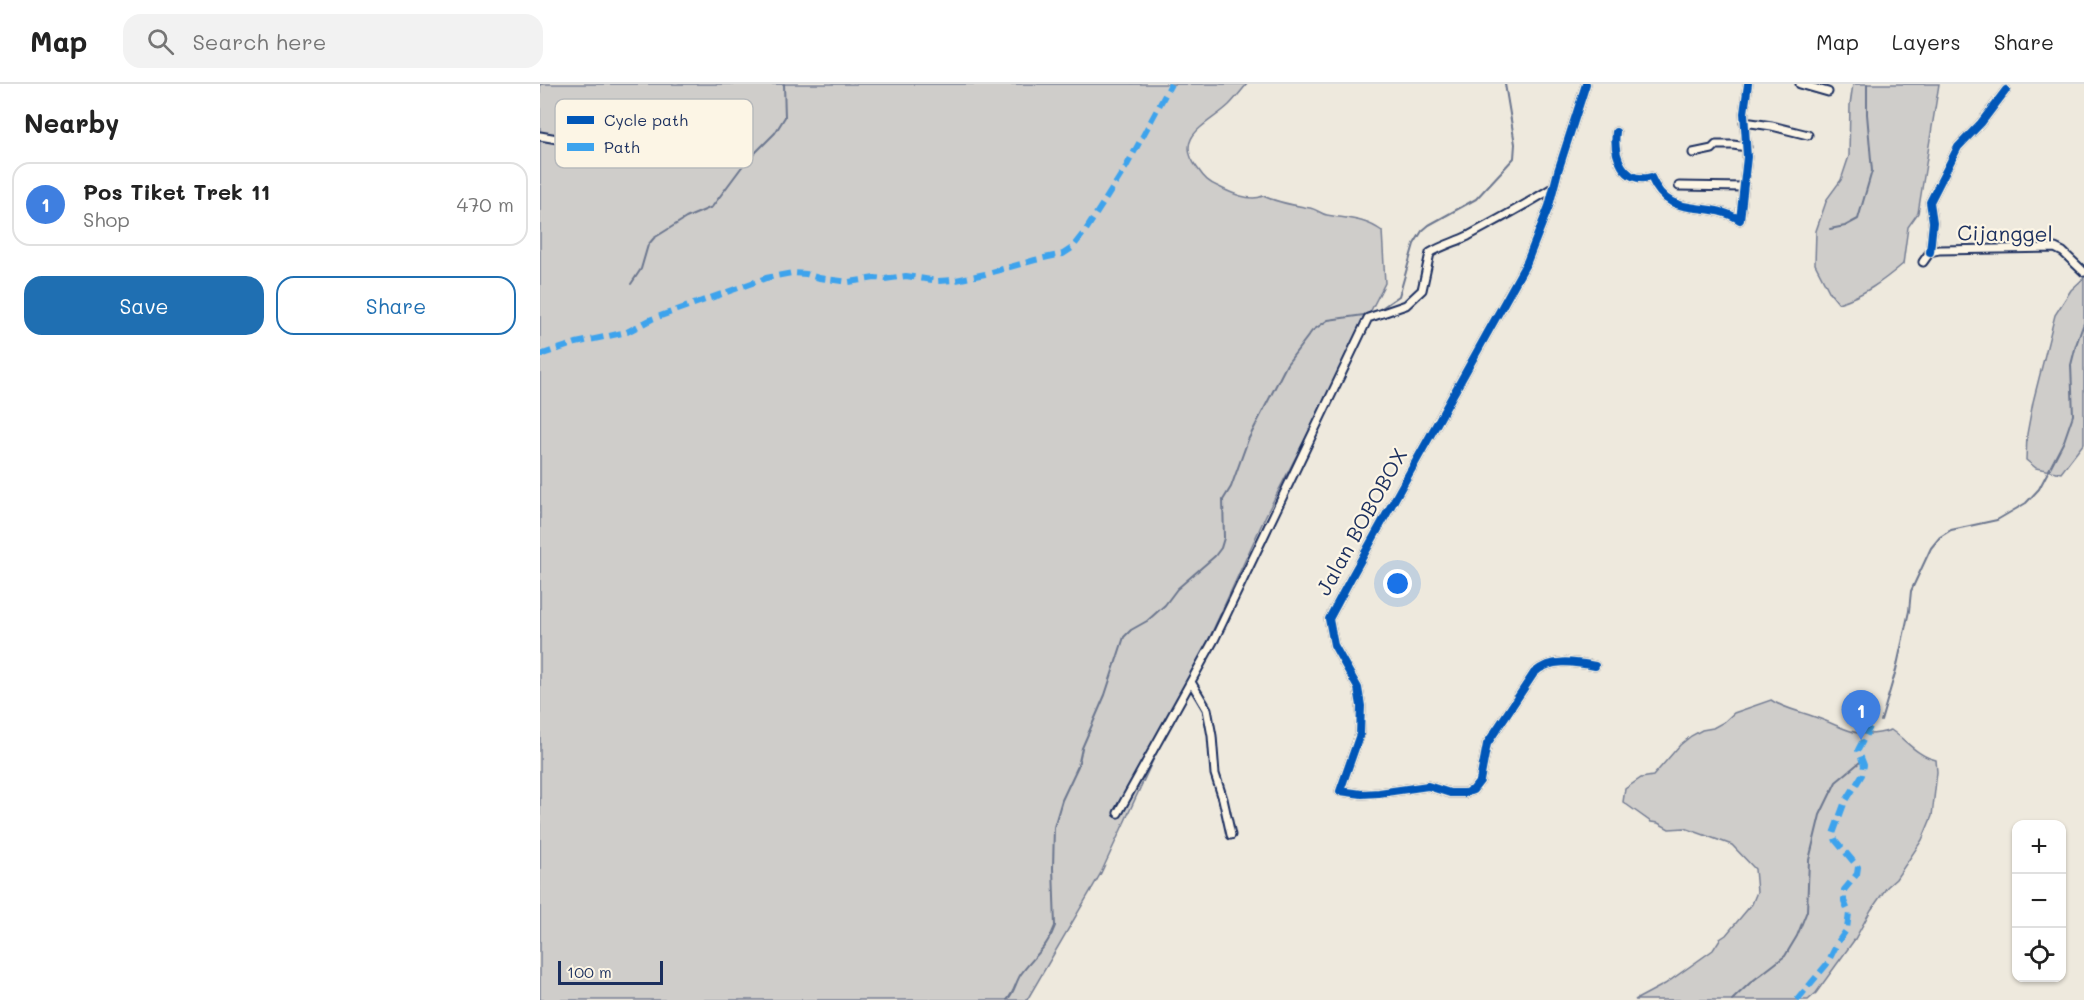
<!DOCTYPE html>
<html lang="en">
<head>
<meta charset="utf-8">
<style>
	body { margin:0; font-family:Mali,sans-serif; background:#f2f2f2; color:#222 }
	.controls { position:absolute; right:18px; bottom:18px; display:grid; overflow:hidden; border-radius:12px; box-shadow:0 2px 4px #0004 }
	.controls button { width:54px; height:54px; display:grid; place-items:center; padding:0; border:0; border-bottom:2px solid #e0e0e0; background:#fff; color:#222; font:30px sans-serif }
	.scale { position:absolute; left:18px; bottom:15px; width:105px; box-sizing:border-box; padding-left:6px; border:3px solid #1b2f5e; border-top:0; font-size:16px; line-height:21px; white-space:nowrap; color:#1b2f5e; -webkit-text-stroke:4px #fcf5e5; paint-order:stroke }
	.you { position:absolute; left:858px; top:500px; width:21px; height:21px; margin:-15px; border:4px solid #fff; border-radius:50%; background:#1a73e8; box-shadow:0 0 0 9px #1a73e833 }
	.badge { display:grid; place-items:center; width:39px; height:39px; border-radius:50%; background:#1f6fb2; color:#fff; font-size:20px; font-weight:700 }
	.pin { position:absolute; translate:-50% -50px; filter:drop-shadow(0 2px 3px #0008) }
	.pin::after { content:''; position:absolute; top:32px; width:21px; height:18px; background:inherit; clip-path:polygon(0 0,100% 0,50% 100%) }
	.list { margin:0; padding:0; list-style:none }
	h2 { display:flex; justify-content:space-between; align-items:center; height:78px; margin:0; padding:0 24px; font-size:26px }
	h2 small { font-size:20px; font-weight:400; color:#767676 }
	.list li { display:grid; grid-template-columns:39px 1fr auto; gap:18px; align-items:center; box-sizing:border-box; height:84px; margin:0 12px 12px; padding:0 12px; border:2px solid #e0e0e0; border-radius:18px }
	.list b { display:block; font-size:22px; white-space:nowrap }
	.list p { margin:0; font-size:20px; white-space:nowrap; color:#767676 }
	.list em { font-size:20px; font-style:normal; color:#767676 }
	.actions { display:flex; gap:12px; padding:18px 24px }
	.actions a { flex:1; padding:14px 0; border:2px solid #1f6fb2; border-radius:18px; text-align:center; font-size:21px; color:#1f6fb2 }
	.actions .main { background:#1f6fb2; color:#fff }
	.icon { flex:none; width:33px; height:33px; fill:none; stroke:currentColor; stroke-width:2; stroke-linecap:round; stroke-linejoin:round }
	.map { position:relative; flex:none; width:1544px; height:916px; overflow:hidden }
	header { display:flex; align-items:center; gap:36px; box-sizing:border-box; height:84px; padding:0 30px; background:#fff; border-bottom:2px solid #e0e0e0 }
	header strong { font-size:28px }
	nav { display:flex; gap:33px; margin-inline-start:auto; font-size:21px }
	.search { width:420px; height:54px; background:#f2f2f2; display:flex; align-items:center; gap:15px; box-sizing:border-box; padding:0 21px; border-radius:18px; color:#767676; font-size:22px }
	main { display:flex }
	aside { flex:1; background:#fff }
	.map>svg:first-child { display:block }
	.green { fill:#cfcdca; stroke:#757e94; stroke-width:1.5 }
	.lines { fill:none; stroke-linecap:round; stroke-linejoin:round }
	.stream { stroke:#6c778f; stroke-width:2 }
	.street-casing { stroke:#1b2f5e; stroke-width:11 }
	.street { stroke:#fcf5e5; stroke-width:7 }
	.quiet { stroke:#3da3ed; stroke-width:6; stroke-dasharray:12 6; stroke-linecap:butt }
	.cycleway-casing { stroke:#fcf5e5; stroke-width:11 }
	.cycleway { stroke:#0057b8; stroke-width:8 }
	.labels { text-anchor:middle; stroke-width:4.5; stroke-linejoin:round; paint-order:stroke }
	.street-label { font-size:21px; fill:#1b2f5e; stroke:#fcf5e5 }
	.key { fill:#fcf5e5; stroke:#b8babc; stroke-width:1.5 }
	.key-label { font-size:16px; fill:#1b2f5e }
</style>
</head>
<body>
<header>
<strong>Map</strong>
<div class="search"><svg class="icon" aria-label="search" viewBox="0 0 24 24"><circle cx="10" cy="10" r="6"/><path d="M15 15l6 6"/></svg>Search here</div>
<nav><a>Map</a><a>Layers</a><a>Share</a></nav>
</header>
<main>
<aside>
<h2>Nearby<small></small></h2>
<ul class="list">
<li><span class="badge" style="background:#3f7fe0">1</span><div><b>Pos Tiket Trek 11</b><p>Shop</p></div><em>470 m</em></li>
</ul>
<div class="actions"><a class="main">Save</a><a>Share</a></div>
</aside>
<div class="map">
<svg width="1544" height="916" viewBox="0 0 1544 916">
	<rect width="100%" height="100%" fill="#eee9dd"/>
	<filter id="ink" filterUnits="userSpaceOnUse"><feTurbulence type="fractalNoise" baseFrequency=".0167" numOctaves="2"/><feDisplacementMap in="SourceGraphic" scale="12" xChannelSelector="R" yChannelSelector="G"/><feConvolveMatrix kernelMatrix="1 2 1 2 8 2 1 2 1" color-interpolation-filters="sRGB"/></filter>
	<g filter="url(#ink)">
		<!-- green -->
		<path class="green" d="M0,0H707C701,7 695,15 689,21C668,41 632,52 658,85C664,94 669,99 679,103C691,109 710,118 723,112C739,119 753,121 770,124C776,125 781,130 787,131C808,135 824,134 842,147L845,199L726,431L561,789L487,916H0Z
			M1313,0H1399L1378,129L1368,143L1363,180C1343,197 1323,212 1298,219L1290,209L1275,180L1276,147L1287,115L1301,96L1309,72L1310,21Z
			M1544,194V359L1521,389L1496,384L1486,376L1487,350L1493,318L1515,231L1531,206Z
			M1231,616C1245,625 1259,627 1275,633C1305,643 1317,657 1351,646C1366,656 1377,672 1396,676L1397,688L1392,732L1382,756L1356,795L1347,803L1331,826L1315,855L1276,909L1268,916H1095L1125,900L1173,866L1180,855L1186,851L1212,820L1217,808L1215,785L1192,761L1145,744L1129,745L1118,739L1111,738L1083,718L1085,705L1101,694L1113,692L1140,661L1151,652L1162,646L1173,644L1184,638L1194,629Z"/>
		<g class="lines">
			<!-- stream -->
			<path class="stream" d="M1290,145L1305,142L1318,135L1332,87L1327,30V0
				M91,200L101,185L108,161L114,154L146,134L172,123L204,80L235,49L245,33L244,0
				M836,228L859,212L874,160L882,147L889,141L936,115L974,74L975,60L965,0
				M1341,637L1356,586L1369,527L1371,507L1391,464L1400,453L1411,446L1457,436L1486,419L1499,405L1511,382L1524,357L1533,331L1531,281L1536,261L1544,239
				M467,916C475,908 475,899 481,890C493,873 508,863 515,842L513,784L514,743L522,716L538,682L542,664L565,611L584,553L591,546L607,537L625,521L637,505L675,472L681,464L684,454L683,416L691,403L708,356L747,280L772,247L788,236L831,230
				M1192,916L1210,899L1245,872L1257,852L1267,827L1269,776L1280,731L1296,698L1320,678"/>
			<!-- street casing -->
			<g class="street-casing">
				<path id="street" d="M1046,0L1018,87L1009,122L987,178L812,492L789,535L794,561L818,604L821,622L820,650L800,707L822,710L839,709L888,702L910,709H925L933,706L940,697L947,660L994,589C1010,574 1034,578 1055,582
					M1260,0L1288,8
					M1204,38L1232,42L1268,51
					M1076,48C1073,71 1083,101 1111,93C1130,138 1164,114 1200,136L1207,73L1204,29L1208,0
					M0,52L64,63
					M1153,69L1172,65L1176,61H1193L1207,63
					M1139,102L1204,103
					M1390,168L1393,138L1390,118L1418,63L1441,39L1466,6
					M1383,178L1390,168L1399,166L1515,164L1523,168L1544,188
					M651,598L667,625L672,652L675,690L683,715L691,751
					M578,729L675,554L828,234L866,221L882,206L890,169C903,161 916,158 928,152C957,136 986,121 1014,103"/>
			</g>
			<!-- street -->
			<use href="#street" class="street"/>
			<!-- quiet -->
			<path class="quiet" d="M0,271L36,259L87,248L112,235L226,194L252,189L266,190L279,194L309,198L335,194L345,195L366,192L398,197L416,196L445,190L495,176L523,170L532,164L546,146L586,83L631,0
				M1257,916L1287,880L1298,858L1307,845L1309,829L1304,817V806L1317,790L1318,783L1296,757L1293,750L1304,720L1322,691L1324,681L1318,666L1330,643"/>
			<!-- cycleway casing -->
			<g class="cycleway-casing">
				<path id="cycleway" d="M1046,0L1018,87L1009,122L987,178L812,492L789,535L794,561L818,604L821,622L820,650L800,707L822,710L839,709L888,702L910,709H925L933,706L940,697L947,660L994,589C1010,574 1034,578 1055,582
					M1076,48C1073,71 1083,101 1111,93C1130,138 1164,114 1200,136L1207,73L1204,29L1208,0
					M1390,168L1393,138L1390,118L1418,63L1441,39L1466,6"/>
			</g>
			<!-- cycleway -->
			<use href="#cycleway" class="cycleway"/>
		</g>
	</g>
	<g class="labels">
		<!-- street labels -->
		<g class="street-label">
			<text transform="translate(1465 150) rotate(1)" y="7">Cijanggel</text>
			<text transform="translate(822 438) rotate(-61)" y="7">Jalan BOBOBOX</text>
		</g>
	</g>
	<!-- legend -->
	<rect x="15" y="15" width="198" height="69" rx="9" class="key"/>
	<rect x="27" y="32" width="27" height="8" fill="#0057b8"/>
	<rect x="27" y="59" width="27" height="8" fill="#3da3ed"/>
	<g class="key-label">
		<text x="64" y="42">Cycle path</text>
		<text x="64" y="69">Path</text>
	</g>
</svg>
<div class="controls">
<button>+</button>
<button>−</button>
<button><svg class="icon" aria-label="locate" viewBox="0 0 24 24"><circle cx="12" cy="12" r="6"/><path d="M12 2v4M12 18v4M2 12h4M18 12h4"/></svg></button>
</div>
<div class="scale">100 m</div>
<div class="you"></div>
<div class="pin badge" style="left:1321px;top:656px;background:#3f7fe0">1</div>
</div>
</main>
</body>
</html>
